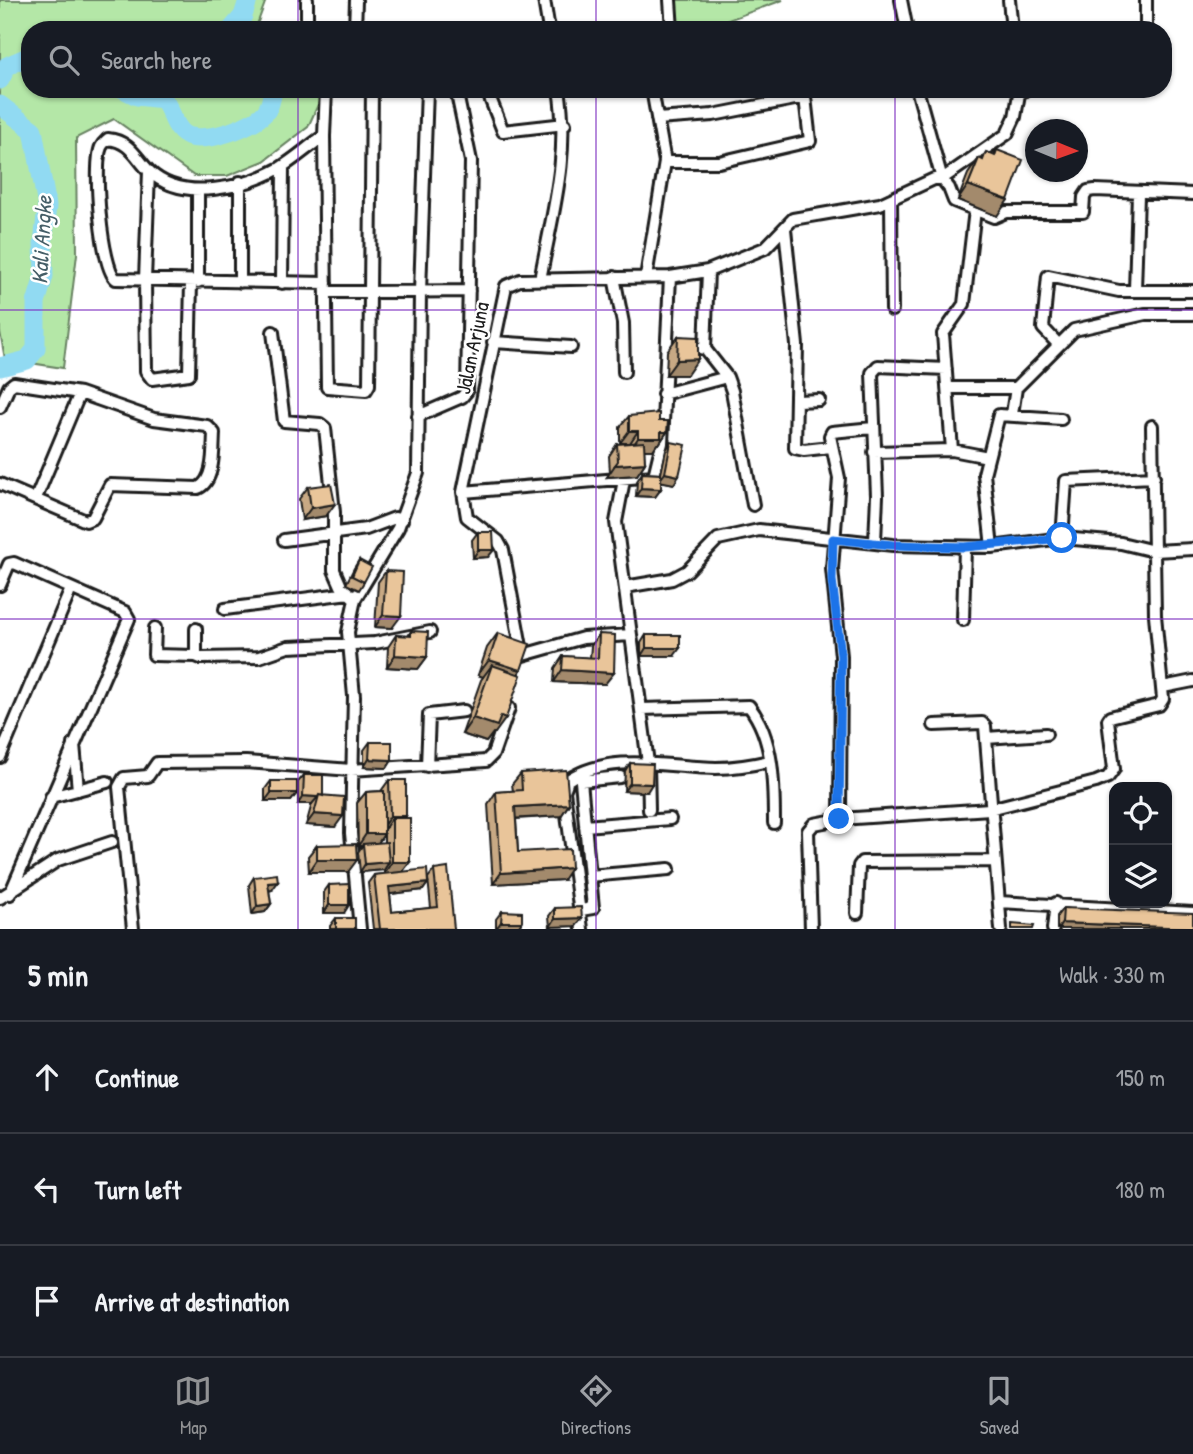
<!DOCTYPE html>
<meta charset="utf-8">
<style>
body{margin:0;font-family:"Patrick Hand",sans-serif;background:#242831;color:#f1f3f6}
.controls{position:absolute;right:21px;bottom:21px;display:grid;overflow:hidden;border-radius:14px;box-shadow:0 2px 5px #0004}
.controls button{width:63px;height:63px;display:grid;place-items:center;padding:0;border:0;border-bottom:2px solid #363941;background:#171b24;color:#f1f3f6;font:35px sans-serif}
.compass{position:absolute;left:1025px;top:119px;width:63px;height:63px;border-radius:50%;background:#171b24;box-shadow:0 2px 5px #0004;rotate:91deg}
.stop{position:absolute;width:21px;height:21px;margin:-16px;border:5px solid #1a73e8;border-radius:50%;background:#fff}
.stop.end{background:#1a73e8;border-color:#fff;box-shadow:0 2px 7px #0008}
.list{margin:0;padding:0;list-style:none}
h2{display:flex;justify-content:space-between;align-items:center;height:91px;margin:0;padding:0 28px;font-size:30px}
h2 small{font-size:23px;font-weight:400;color:#9ea1a6}
.list li{display:grid;grid-template-columns:46px 1fr auto;gap:21px;align-items:center;box-sizing:border-box;height:112px;padding:0 28px;border-top:2px solid #363941}
.list b{display:block;font-size:26px;white-space:nowrap}
.list em{font-size:23px;font-style:normal;color:#9ea1a6}
.icon{flex:none;width:38px;height:38px;fill:none;stroke:currentColor;stroke-width:2;stroke-linecap:round;stroke-linejoin:round}
.map{position:relative;flex:none;width:1193px;height:929px;overflow:hidden}
.search{position:absolute;background:#171b24;box-shadow:0 2px 5px #0004;left:21px;right:21px;top:21px;height:77px;display:flex;align-items:center;gap:18px;box-sizing:border-box;padding:0 24px;border-radius:28px;color:#9ea1a6;font-size:26px}
.sheet{height:427px;background:#171b24}
nav{display:flex;justify-content:space-around;align-items:center;box-sizing:border-box;height:98px;border-top:2px solid #363941;background:#171b24;font-size:19px;color:#9ea1a6}
nav a{display:grid;justify-items:center;gap:4px}
nav .on{color:#919294}
.map>svg:first-child{display:block}
</style>
<div class="map">
<svg width="1193" height="929" viewBox="0 0 1193 929">
<rect width="100%" height="100%" fill="#fff"/>
<filter id="ink" filterUnits="userSpaceOnUse"><feTurbulence type="fractalNoise" baseFrequency=".0143" numOctaves="2"/><feDisplacementMap in="SourceGraphic" scale="14" xChannelSelector="R" yChannelSelector="G"/><feConvolveMatrix kernelMatrix="1 2 1 2 8 2 1 2 1" color-interpolation-filters="sRGB"/></filter>
<g filter="url(#ink)">
<path fill="#b4e7a7" stroke="#688262" stroke-width="2" d="M0,0H266L255,30H30V89H325L308,127L264,161L227,176H194L114,119L76,138L77,254L63,368L5,359L0,332Z
M665,0H783L701,30H665Z"/>
<g fill="none" stroke-linecap="round" stroke-linejoin="round">
<path stroke="#91daf2" stroke-width="19" d="M231,30L243,16L248,0
M0,80L7,66L30,56
M123,89L137,96L163,99C172,109 173,128 186,135C203,145 257,126 267,110C271,104 272,96 273,89
M0,105L33,130L47,206L43,244L44,276L36,303V349L27,360L0,367"/>
<defs>
<path id="minor" d="M307,0V30
M544,0L549,30
M670,0L672,30
M901,0L907,30
M1009,0L1012,30
M1146,0V30
M355,30L356,0
M372,89L370,292L469,291
M491,89L488,93L503,131L565,124
M917,89L942,179L949,188L954,201L994,217L1006,212H1083L1084,197L1088,191L1095,190L1193,194
M657,119L713,115L805,97L810,141L719,162H665
M324,136C309,146 295,159 280,168C244,188 182,203 149,171C136,158 130,141 108,139C105,142 103,143 101,147C93,164 101,268 116,279L326,283
M149,171L145,280L146,371L152,379L189,374L191,282
M240,182V282
M891,200L892,310
M785,229L797,345L795,448L804,450L831,447
M614,277L623,323L624,372
M646,277L665,162L652,89
M540,280C552,214 570,156 559,89
M198,282V191
M282,283L283,166
M1135,290L1138,194
M326,292H370L369,385L366,390L327,387L324,136L326,89
M273,332L284,421L320,424L325,428L334,512V570L341,586L355,599
M493,342L571,347
M1058,344L1043,328L1048,276L1119,291H1193
M700,348L705,349L708,271
M705,349L727,377L732,391L753,505
M948,388H1016
M663,394L727,377
M798,401L819,400
M0,407L9,387L14,383L80,393
M1012,414L1016,388L1074,330L1145,314H1193
M418,416L462,397L467,391L471,161L456,89
M952,450L943,334L964,304L975,210
M874,452L952,450L988,457
M624,480L616,522L648,763L649,810
M0,484L86,521L93,518L110,485L198,488C215,481 213,449 214,433L207,426L154,419L80,393L36,498
M463,492L654,476L662,443L670,277
M1062,538L1066,481L1154,477
M284,540L366,529L395,518L402,520
M875,541L877,496L872,373L878,366L946,369
M992,547L984,474L999,415L1061,419
M0,585L9,564L14,563L125,612L129,619L10,894
M625,587L672,579L687,571L718,539L759,530L893,545L992,547L1062,538L1121,543L1154,551L1193,549
M225,609L349,593
M963,620L965,547
M155,628L154,655L196,656
M196,629V656L201,658L259,657L288,647L375,643L430,632
M522,652L503,550L498,541L467,517L463,492L506,286L520,280L670,277L708,271L765,248L793,219L880,204L934,179H942L1007,134L1015,117L1019,94L1026,89
M523,655L583,638L631,635
M1163,687L1193,681
M641,709L749,706C774,738 774,785 774,823
M934,725L982,723L985,726L1001,929
M986,738L1046,734
M74,744L78,790
M0,757L71,589
M427,766L429,715L464,711
M51,797L107,782
M840,819L990,809L1096,782L1108,777L1114,769L1108,720L1110,717L1159,705L1163,699L1155,615L1152,426
M585,826L670,819
M589,876L669,869
M0,898L58,860L112,842
M999,902L1193,913
M581,910L593,908L581,781L620,777
M857,913L859,866L862,862L995,861
M133,929L119,787L124,778L148,776L157,763L246,762L351,770L486,761L493,754L509,708
M360,929L351,833L354,696L348,632L355,599L398,528L418,473L420,292L427,89
M582,929L564,791L568,780C610,752 669,767 716,768C734,768 752,765 769,761
M811,929L808,831L814,824L840,819L841,656L832,569L839,478L830,436L832,432L873,428
M1053,929L1056,903"/>
</defs>
<use href="#minor" stroke="#1c1c1c" stroke-width="16"/>
<use href="#minor" stroke="#fff" stroke-width="10"/>
</g>
<path fill="#c8a984" stroke="#1c1c1c" stroke-width="2" fill-rule="evenodd" d="M997,150V216L958,200L968,174L979,158L981,160L986,152L993,155Z
M678,336L687,375H666L667,351Z
M629,416L659,421L667,432L659,444H657L653,450H644L645,463L637,475L607,477L610,473L609,456L617,444L630,443H620V427Z
M671,442L674,484L661,481V489L655,497L636,496L637,481L642,473L661,474L666,450Z
M308,487L326,516L302,520L299,499Z
M478,532L488,557L473,558L472,540Z
M359,560L364,582L359,590L346,584L354,568Z
M386,571L392,628L375,627L378,582Z
M411,631L427,657L418,669L387,667L388,647L396,635L408,636Z
M498,633L519,674L495,733H493L486,742L462,734L481,680L483,677L478,675L487,648Z
M599,634L605,684L554,682L555,668L563,656L590,658L591,646Z
M646,635L674,656H641V643Z
M370,742L392,760L387,768L364,767V750Z
M630,763L647,792L624,791L625,771Z
M521,773L569,804L561,816L516,819L518,852L563,880L493,884L488,804L496,792L513,791L512,784Z
M304,775L323,796L335,827L306,825L311,807L312,804H298V782Z
M389,780L406,816L405,818L403,872L428,883L423,890L390,894L392,912L431,908L428,878L434,870L454,929H373L368,883L374,875L384,874V870L360,872L358,852L362,846H358L357,803L366,792L381,791ZM384,828H385L384,829V843H378L384,834Z
M271,781L297,793L291,801H265V789Z
M317,845L348,872H309L308,856Z
M254,877L272,890L269,891L271,904L265,912L252,914L249,885Z
M329,885L344,913H324V892Z
M555,908L582,918L576,926L550,927L549,916Z
M1063,908L1193,929H1057V916Z
M502,911L522,922L517,929H496V919Z
M336,918L355,929H330V926Z"/>
<path fill="#a38a6c" stroke="#1c1c1c" stroke-width="2" d="M968,185L1008,200L997,216L958,200Z
M698,359L687,375H666L677,360Z
M629,431H638L630,443H620Z
M661,432H667L659,444H657L653,450H630L638,438Z
M645,463L637,475L607,477L615,465Z
M665,473L679,476L674,484L659,481Z
M641,488L661,489L655,497L636,496Z
M335,504L326,516L302,520L311,508Z
M478,550H494L488,557L473,558Z
M383,615L401,616L392,628L375,627Z
M646,648H680L674,656H641Z
M395,655L427,657L418,669L387,667Z
M489,660L521,670L510,686L492,665L483,677L478,675Z
M562,670L614,673L605,684L554,682Z
M501,716L506,718L495,733H493L486,742L462,734L473,718Z
M369,759L392,760L387,768L364,767Z
M630,783L652,784L647,792L624,791Z
M271,793H297L291,801H265Z
M303,796L318,797L312,804H298Z
M569,804L561,816L507,819L515,807Z
M314,814L343,816L335,827L306,825Z
M390,816H406L398,828L392,818L385,828H382Z
M366,834H384L376,846L363,844L362,846H358Z
M317,860H357L348,872H309Z
M389,862L384,870L360,872L365,864Z
M392,862H410L401,874H384Z
M571,868L563,880L493,884L501,873Z
M278,882L272,890L263,891L268,883Z
M428,883L423,890L383,895L389,887Z
M271,904L265,912L252,914L257,906Z
M329,905H349L344,913H324Z
M582,918L576,926L550,927L555,919Z
M501,922H522L517,929H496Z
M1062,923L1193,928V929H1058Z"/>
<path fill="#e9c59a" stroke="#1c1c1c" stroke-width="2" d="M997,150L1023,160L1008,200L968,185L979,158L983,160L986,152L995,156Z
M678,336L698,337V359L677,360Z
M659,413V421H668L667,432H661V438H638V431H629V416Z
M644,442L645,463L615,465L618,461L617,444Z
M671,442L686,445L679,476L665,473Z
M642,473L661,474V489L641,488Z
M331,484L335,504L311,508L308,487Z
M478,532H493L494,550H478Z
M359,560L372,567L364,582L352,576Z
M386,571L403,572L401,616L383,615Z
M411,631L428,632L427,657L395,655L396,635L411,636Z
M498,633L530,644L521,670L489,660Z
M599,634L615,635L614,673L562,670L563,656L598,658Z
M646,635H680V648H646Z
M492,665L521,675L506,718L501,716L497,726L473,718Z
M370,742H392V760L369,759Z
M630,763L653,764L652,784L630,783Z
M566,770L569,804L515,807L518,852L570,849L571,868L501,873L496,792L522,790L521,773Z
M304,775H323V796L319,795L318,797L303,796Z
M389,780H406V816H390Z
M271,781H297V793H271Z
M384,791V834H366V792Z
M319,795L344,797L343,816L314,814Z
M392,818H410V862H392Z
M387,842L389,862L365,864L363,844Z
M356,844L357,860H317V845Z
M448,868L454,929H380L374,875L427,869L428,883L389,887L392,912L438,907L434,870Z
M277,874L278,882L268,883L271,904L257,906L254,877Z
M349,884V905H329V885Z
M581,907L582,918L555,919V908Z
M1063,908L1193,913V928L1062,923Z
M502,911L522,912V922H501Z
M336,918H355V929H336Z
M1012,924L1034,926L1033,929H1012Z"/>
</g>
<g fill="none" stroke-linecap="round" stroke-linejoin="round" filter="url(#ink)">
<path stroke="#1a73e8" stroke-width="9" d="M839,819L841,656L832,580L833,539L893,545L965,547L1062,538"/>
</g>
<path fill="none" stroke="#7b2cbf" stroke-width="2" stroke-opacity="0.55" d="M298,0V30M596,0V30M895,0V30M298,89V929M596,89V929M895,89V929M0,310H1193M0,619H1193"/>
<g text-anchor="middle" dominant-baseline="central" stroke-width="5" stroke-linejoin="round" paint-order="stroke">
<g font-size="21" fill="#1c1c1c" stroke="#fff">
<text transform="translate(472 348) rotate(-78)">Jalan Arjuna</text>
</g>
<g font-size="23" font-style="italic" fill="#455e67" stroke="#fff">
<text transform="translate(41 240) rotate(-87)">Kali Angke</text>
</g>
</g>
</svg>
<div class="controls">
<button><svg class="icon" aria-label="locate" viewBox="0 0 24 24"><circle cx="12" cy="12" r="6"/><path d="M12 2v4M12 18v4M2 12h4M18 12h4"/></svg></button>
<button><svg class="icon" aria-label="layers" viewBox="0 0 24 24"><path d="M12 4l9 5-9 5-9-5zM3 14l9 5 9-5"/></svg></button>
</div>
<svg class="compass" viewBox="-18 -18 36 36"><path d="M0-13l5 13h-10z" fill="#e53935"/><path d="M0 13l5-13h-10z" fill="#9ea1a6"/></svg>
<div class="stop" style="left:1062px;top:538px"></div>
<div class="stop end" style="left:839px;top:819px"></div>
<div class="search"><svg class="icon" aria-label="search" viewBox="0 0 24 24"><circle cx="10" cy="10" r="6"/><path d="M15 15l6 6"/></svg>Search here</div>
</div>
<section class="sheet">
<h2>5 min<small>Walk · 330 m</small></h2>
<ul class="list">
<li><svg class="icon" aria-label="ahead" viewBox="0 0 24 24"><path d="M12 20V5M6 11l6-6 6 6"/></svg><div><b>Continue</b></div><em>150 m</em></li>
<li><svg class="icon" aria-label="left" viewBox="0 0 24 24"><path d="M17 20v-9H6M10 6l-5 5 5 5"/></svg><div><b>Turn left</b></div><em>180 m</em></li>
<li><svg class="icon" aria-label="arrive" viewBox="0 0 24 24"><path d="M6 21V4h12l-3 4 3 4H6"/></svg><div><b>Arrive at destination</b></div></li>
</ul>
</section>
<nav>
<a class="on"><svg class="icon" aria-label="map" viewBox="0 0 24 24"><path d="M3 6l6-2 6 2 6-2v14l-6 2-6-2-6 2zM9 4v14M15 6v14"/></svg>Map</a>
<a><svg class="icon" aria-label="directions" viewBox="0 0 24 24"><path d="M12 3l9 9-9 9-9-9zM9 14v-3h6M13 9l2 2-2 2"/></svg>Directions</a>
<a><svg class="icon" aria-label="saved" viewBox="0 0 24 24"><path d="M7 4h10v16l-5-4-5 4z"/></svg>Saved</a>
</nav>
